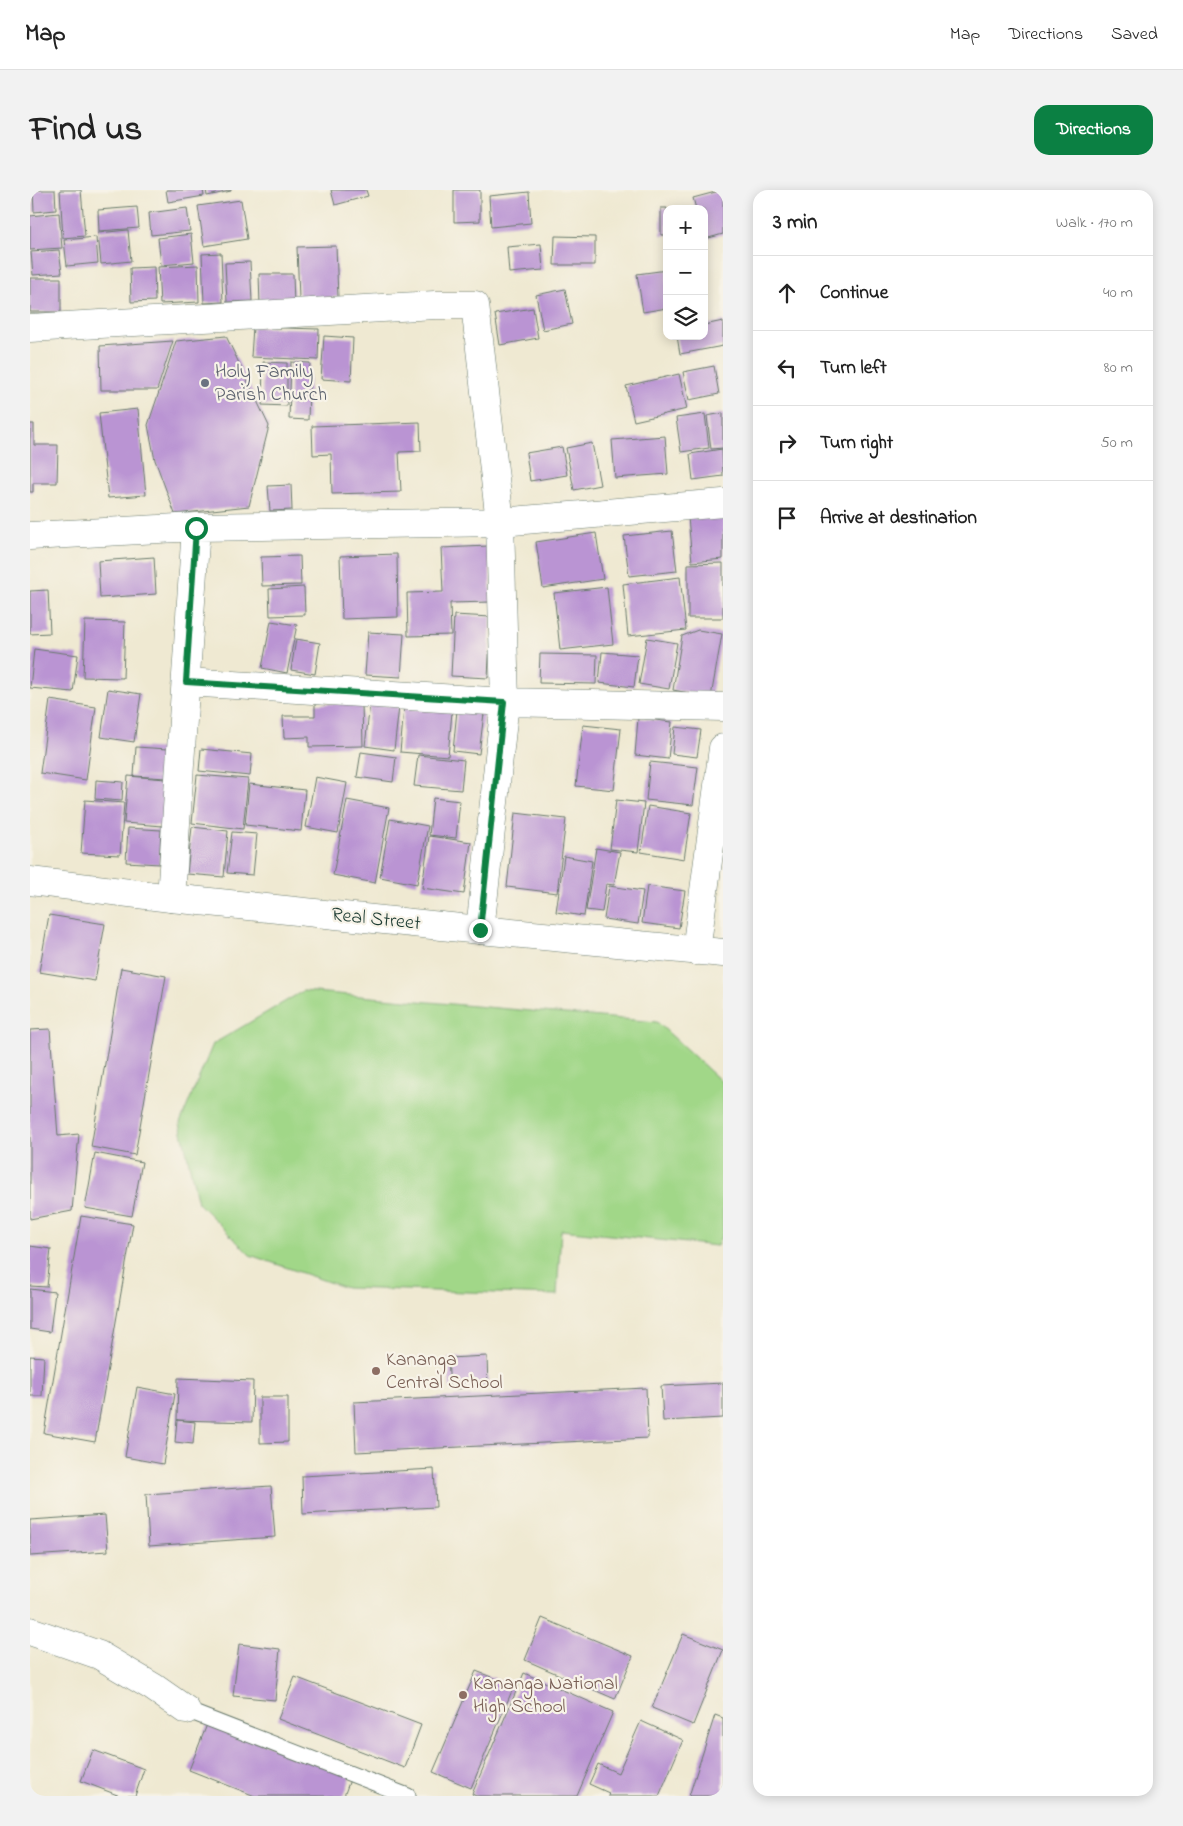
<!DOCTYPE html>
<meta charset="utf-8">
<style>
body{margin:0;font-family:"Indie Flower",sans-serif;background:#f2f2f2;color:#222}
.controls{position:absolute;right:15px;top:15px;display:grid;overflow:hidden;border-radius:10px;box-shadow:0 2px 12px #0003}
.controls button{width:45px;height:45px;display:grid;place-items:center;padding:0;border:0;border-bottom:1px solid #e0e0e0;background:#fff;color:#222;font:25px sans-serif}
.stop{position:absolute;width:15px;height:15px;margin:-11px;border:4px solid #0b8043;border-radius:50%;background:#fff}
.stop.end{background:#0b8043;border-color:#fff;box-shadow:0 1px 5px #0008}
.list{margin:0;padding:0;list-style:none}
h2{display:flex;justify-content:space-between;align-items:center;height:65px;margin:0;padding:0 20px;font-size:21px}
h2 small{font-size:16px;font-weight:400;color:#767676}
.list li{display:grid;grid-template-columns:32px 1fr auto;gap:15px;align-items:center;box-sizing:border-box;height:75px;padding:0 20px;border-top:1px solid #e0e0e0}
.list b{display:block;font-size:19px;white-space:nowrap}
.list em{font-size:16px;font-style:normal;color:#767676}
.icon{flex:none;width:28px;height:28px;fill:none;stroke:currentColor;stroke-width:2;stroke-linecap:round;stroke-linejoin:round}
.map{position:relative;flex:none;width:693px;height:1606px;overflow:hidden;border-radius:15px}
header{display:flex;align-items:center;gap:30px;box-sizing:border-box;height:70px;padding:0 25px;background:#fff;border-bottom:1px solid #e0e0e0}
header strong{font-size:24px}
nav{display:flex;gap:28px;margin-inline-start:auto;font-size:18px}
.intro{display:flex;align-items:center;justify-content:space-between;box-sizing:border-box;height:120px;padding:0 30px}
h1{margin:0;font-size:35px}
.button{padding:12px 22px;border-radius:15px;background:#0b8043;color:#fff;font-size:18px;font-weight:700}
main{display:flex;gap:30px;padding:0 30px}
aside{flex:1;background:#fff;border-radius:15px;box-shadow:0 2px 12px #0003}
.map>svg:first-child{display:block}
</style>
<header>
<strong>Map</strong>
<nav><a>Map</a><a>Directions</a><a>Saved</a></nav>
</header>
<div class="intro"><h1>Find us</h1><a class="button">Directions</a></div>
<main>
<div class="map">
<svg width="693" height="1606" viewBox="0 0 693 1606">
<rect width="100%" height="100%" fill="#f7f3e8"/>
<filter id="ink" filterUnits="userSpaceOnUse"><feTurbulence type="fractalNoise" baseFrequency=".02" numOctaves="2"/><feDisplacementMap in="SourceGraphic" scale="10" xChannelSelector="R" yChannelSelector="G"/><feConvolveMatrix kernelMatrix="1 2 1 2 8 2 1 2 1" color-interpolation-filters="sRGB"/></filter>
<filter id="wash" filterUnits="userSpaceOnUse"><feTurbulence type="fractalNoise" baseFrequency=".0096" numOctaves="4" result="noise"/><feDisplacementMap in="SourceGraphic" scale="20" xChannelSelector="R" yChannelSelector="G"/><feGaussianBlur stdDeviation="1.12" result="paint"/><feColorMatrix in="noise" values="0 0 0 0 0 0 0 0 0 0 0 0 0 0 0 0 0 1.4 0 .05"/><feComposite in="paint" operator="in"/></filter>
<g filter="url(#wash)">
<rect width="100%" height="100%" fill="#efe9d2"/>
<path fill="#a1d788" stroke="#608a5e" d="M273,801L627,832L693,893V1042L687,1056L531,1040L527,1105L316,1098L220,1065L168,1013L150,933L183,854Z"/>
<g id="blocks">
<path fill="#ba94d3" d="M3,0H25L26,20L4,22Z
M30,0H51L55,46L33,48Z
M136,0H173L174,6L138,12Z
M176,0H201V1L177,6Z
M301,0H336L338,6L305,15Z
M424,0H450V31L424,32Z
M693,0V44L675,49L674,19H666L663,8Z
M499,2L501,33L461,37L459,6Z
M211,10L217,49L174,56L168,16Z
M107,17L109,38L69,41L68,20Z
M157,18L160,41L121,45L119,23Z
M631,18H637V45H631Z
M29,23L32,58L0,60V26Z
M98,40L101,71L71,74L68,43Z
M161,44L164,72L131,75L128,48Z
M525,46L565,47V75H524Z
M66,47L68,73L37,76L34,50Z
M511,54L513,80L479,83L477,57Z
M306,56L308,107L269,109L267,57Z
M29,60L32,83L3,85L1,62Z
M191,63L193,112L174,113L172,64Z
M220,72L222,111L197,112L195,73Z
M168,75L169,112L130,114L128,77Z
M124,77L125,111L101,112L100,78Z
M637,80V118L613,122L607,84Z
M229,84H263L264,116H230Z
M0,88H31V122H0Z
M535,99L542,134L513,140L506,105Z
M503,118L508,148L470,155L465,124Z
M693,131V156L650,164L647,146H674V135Z
M223,137L289,139L288,170L221,167Z
M196,146L239,236L219,316L145,324L125,270L118,235L146,151Z
M294,146L323,148L321,191L291,189Z
M143,151L127,200H71L70,156Z
M233,172L257,173V216L232,215Z
M261,172L280,173L278,230L259,229Z
M684,176L689,204L659,210L653,182Z
M649,184L657,219L604,231L596,196Z
M108,219L116,305L78,308L69,223Z
M693,223V258L681,259L677,226Z
M675,224L679,258L651,262L646,228Z
M390,232L391,261L369,262L371,302L302,304L301,264L283,265L282,236Z
M0,234H4V255H28L27,293H3V302H0Z
M635,246L638,284L585,288L582,250Z
M562,253L570,295L544,300L536,258Z
M532,257L537,285L500,291L496,263Z
M692,259L693,286L663,290L660,264Z
M261,295L262,320L240,321L238,296Z
M693,324V369L662,372L658,327Z
M642,341L647,381L599,386L594,346Z
M566,343L573,389L513,398L506,352Z
M459,356L461,412L420,413L421,445L378,446L377,403L413,402L411,358Z
M367,364L368,427L312,429L310,366Z
M270,366L271,395L232,396L231,367Z
M124,367L126,404L70,408L68,371Z
M693,373V428H658V374Z
M650,387L656,440L598,446L593,394Z
M274,397L275,425L240,426L239,399Z
M577,397L583,454L530,460L524,403Z
M18,400L20,443L0,444V401Z
M424,425L461,427L458,488L421,486Z
M55,431L95,432L93,488L53,487Z
M241,431L267,435L257,483L232,478Z
M668,440L692,444L681,507L643,500L652,446Z
M338,442L374,444L371,487L335,485Z
M617,448L647,453L639,499L609,494Z
M266,449L290,453L285,484L261,480Z
M4,459L48,465L43,502L0,498Z
M572,462L608,465L604,497L569,493Z
M510,464L567,465L566,494L509,493Z
M78,499L111,504L104,552L71,547Z
M20,510L66,517L56,590L10,583Z
M332,513L333,556L279,557V547L254,548L253,526H285V514Z
M340,513L369,517L364,560L335,556Z
M374,518L422,522L418,566L370,562Z
M427,520L454,523L449,564L423,561Z
M608,528L642,532L638,569L605,565Z
M553,535L591,539L584,600L546,596Z
M645,537L671,540L667,567L642,564Z
M106,557L138,559L136,588L104,586Z
M171,559L222,564L220,586L169,581Z
M331,562L366,567L363,592L327,587Z
M388,565L434,570L431,600L384,596Z
M620,572L668,577L663,615L616,610Z
M167,585L218,589L213,639L162,633Z
M98,586L136,589L133,636L94,633Z
M285,587L317,593L308,643L276,637Z
M66,590L93,592L92,611L65,609Z
M219,594L275,600L271,641L215,635Z
M403,608L430,611L426,648L399,645Z
M55,610L94,613L90,665L51,663Z
M317,610L359,618L345,693L303,685Z
M586,610L614,613L608,662L580,659Z
M618,616L661,623L654,669L611,662Z
M485,623L536,629L527,703L477,697Z
M360,629L398,636L387,694L350,687Z
M162,637L198,641L194,687L157,684Z
M98,638L131,640L129,674L96,672Z
M202,642L227,644L223,685L197,683Z
M399,646L441,652L434,704L392,698Z
M566,658L590,662L584,695L576,694L572,722L556,720Z
M534,666L562,671L554,726L526,722Z
M579,696L613,701L608,734L574,729Z
M617,696L655,701L649,738L612,733Z
M19,725L75,734L65,791L9,782Z
M91,778L136,786L105,965L61,957Z
M20,839L28,946L49,944L42,1021L0,1029V840Z
M65,963L112,972L102,1026L55,1018Z
M51,1026L103,1034L65,1252L14,1243Z
M0,1056L21,1059L17,1097L0,1096Z
M0,1099L25,1102L20,1142L0,1139Z
M0,1166L14,1167L12,1206H0Z
M457,1166L458,1197L420,1199L418,1168Z
M148,1188L223,1191L222,1232L147,1230Z
M693,1193V1228L633,1231L631,1196Z
M107,1197L145,1204L133,1274L95,1267Z
M616,1198L618,1248L326,1262L324,1212Z
M230,1207H258V1252L230,1253Z
M147,1230L165,1232L163,1254L145,1252Z
M404,1279L406,1317L273,1324L272,1286Z
M241,1296L245,1347L119,1356L116,1304Z
M75,1325L78,1361L0,1366V1330Z
M512,1428L603,1466L585,1509L495,1470Z
M653,1444L693,1460L663,1535L622,1518Z
M209,1454L250,1459L245,1510L203,1506Z
M446,1481L484,1496L441,1598L403,1582Z
M494,1483L583,1522L547,1606H446L442,1604Z
M265,1487L391,1535L375,1578L248,1529Z
M685,1525L693,1528V1606H659Z
M611,1531L653,1550L629,1606H578L579,1603L559,1594L568,1574L588,1583Z
M178,1532L321,1587L314,1606H225L159,1580Z
M63,1560L114,1579L105,1606H90L51,1591Z"/>
</g>
</g>
<g filter="url(#ink)">
<use href="#blocks" fill-opacity="0" stroke="#68796b" stroke-width="1"/>
<g fill="none" stroke-linecap="round" stroke-linejoin="round">
<defs>
<path id="lane" d="M156,1520L378,1606"/>
<path id="street" d="M0,138L405,115H445L470,332L475,512L450,740
M0,346L166,337L470,332L693,313
M156,492L475,512L693,517
M141,708L166,337
M666,761L693,558
M0,1441L69,1465L123,1497L156,1520"/>
<path id="highway" d="M0,691L141,708L450,740L693,763"/>
</defs>
<use href="#lane" stroke="#68796b" stroke-width="17"/>
<use href="#street" stroke="#68796b" stroke-width="29"/>
<use href="#highway" stroke="#68796b" stroke-width="29"/>
<use href="#lane" stroke="#fff" stroke-width="15"/>
<use href="#street" stroke="#fff" stroke-width="28"/>
<use href="#highway" stroke="#fff" stroke-width="28"/>
</g>
</g>
<g fill="none" stroke-linecap="round" stroke-linejoin="round" filter="url(#ink)">
<path stroke="#0b8043" stroke-width="6" d="M166,338L156,492L474,512L450,740"/>
</g>
<circle fill="#6b7280" stroke="#f7f3e8" stroke-width="2" cx="175" cy="193" r="5"/>
<g fill="#8d6e63" stroke="#f7f3e8" stroke-width="2">
<circle cx="346" cy="1181" r="5"/>
<circle cx="433" cy="1505" r="5"/>
</g>
<g text-anchor="middle" dominant-baseline="central" stroke-width="4.5" stroke-linejoin="round" paint-order="stroke">
<g font-size="20" fill="#5b616d" stroke="#f7f3e8" text-anchor="start">
<text x="185" y="182">Holy Family<tspan x="185" dy="23">Parish Church</tspan></text>
</g>
<g font-size="20" fill="#1f3d34" stroke="#f7f3e8">
<text transform="translate(346 730) rotate(6)">Real Street</text>
</g>
<g font-size="20" fill="#785e54" stroke="#f7f3e8" text-anchor="start">
<text x="356" y="1170">Kananga<tspan x="356" dy="23">Central School</tspan></text>
<text x="443" y="1494">Kananga National<tspan x="443" dy="23">High School</tspan></text>
</g>
</g>
</svg>
<div class="controls">
<button>+</button>
<button>−</button>
<button><svg class="icon" aria-label="layers" viewBox="0 0 24 24"><path d="M12 4l9 5-9 5-9-5zM3 14l9 5 9-5"/></svg></button>
</div>
<div class="stop" style="left:166px;top:338px"></div>
<div class="stop end" style="left:450px;top:740px"></div>
</div>
<aside>
<h2>3 min<small>Walk · 170 m</small></h2>
<ul class="list">
<li><svg class="icon" aria-label="ahead" viewBox="0 0 24 24"><path d="M12 20V5M6 11l6-6 6 6"/></svg><div><b>Continue</b></div><em>40 m</em></li>
<li><svg class="icon" aria-label="left" viewBox="0 0 24 24"><path d="M17 20v-9H6M10 6l-5 5 5 5"/></svg><div><b>Turn left</b></div><em>80 m</em></li>
<li><svg class="icon" aria-label="right" viewBox="0 0 24 24"><path d="M7 20v-9h11M14 6l5 5-5 5"/></svg><div><b>Turn right</b></div><em>50 m</em></li>
<li><svg class="icon" aria-label="arrive" viewBox="0 0 24 24"><path d="M6 21V4h12l-3 4 3 4H6"/></svg><div><b>Arrive at destination</b></div></li>
</ul>
</aside>
</main>
